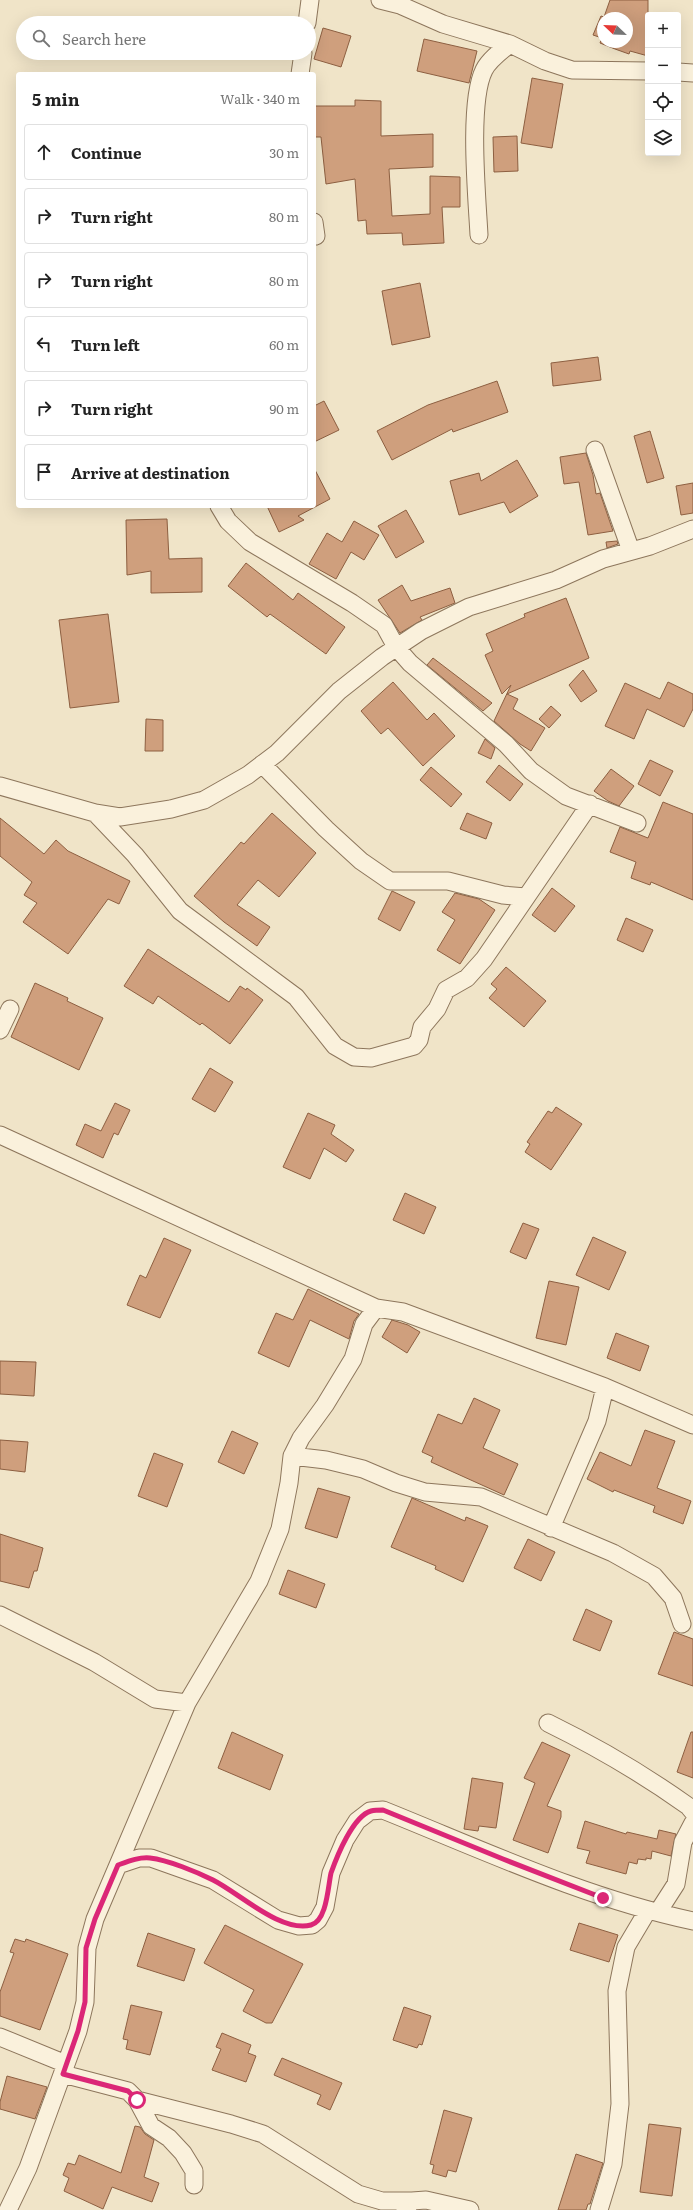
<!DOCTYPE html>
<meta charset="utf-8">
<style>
body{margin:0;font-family:Literata,serif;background:#f2f2f2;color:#222}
.controls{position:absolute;right:12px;top:12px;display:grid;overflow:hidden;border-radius:4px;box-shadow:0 4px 16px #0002}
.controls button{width:36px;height:36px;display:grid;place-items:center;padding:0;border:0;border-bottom:1px solid #e0e0e0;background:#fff;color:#222;font:20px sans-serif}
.compass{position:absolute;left:597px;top:12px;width:36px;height:36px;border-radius:50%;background:#fff;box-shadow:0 4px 16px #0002;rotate:293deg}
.stop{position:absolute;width:12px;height:12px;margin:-9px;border:3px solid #db2777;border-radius:50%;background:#fff}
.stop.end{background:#db2777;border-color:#fff;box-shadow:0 1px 4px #0008}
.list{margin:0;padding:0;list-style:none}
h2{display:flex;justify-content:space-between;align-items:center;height:52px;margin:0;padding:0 16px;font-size:17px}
h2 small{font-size:13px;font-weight:400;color:#767676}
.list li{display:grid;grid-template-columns:26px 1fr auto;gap:12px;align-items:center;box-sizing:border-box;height:56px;margin:0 8px 8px;padding:0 8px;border:1px solid #e0e0e0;border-radius:4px}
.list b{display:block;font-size:15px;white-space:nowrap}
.list em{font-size:13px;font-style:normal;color:#767676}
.icon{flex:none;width:22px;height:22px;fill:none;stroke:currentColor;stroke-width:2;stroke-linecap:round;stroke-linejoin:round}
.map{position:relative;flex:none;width:693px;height:2210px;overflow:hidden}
.search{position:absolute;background:#fff;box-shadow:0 4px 16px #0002;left:16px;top:16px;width:300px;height:44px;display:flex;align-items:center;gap:10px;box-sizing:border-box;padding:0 14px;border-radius:22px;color:#767676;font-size:15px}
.panel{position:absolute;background:#fff;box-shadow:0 4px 16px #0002;left:16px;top:72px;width:300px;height:436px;border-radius:4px}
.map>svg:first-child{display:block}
</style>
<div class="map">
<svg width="693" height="2210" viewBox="0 0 693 2210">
<rect width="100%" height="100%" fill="#f0e4c8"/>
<path fill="#cf9f7d" stroke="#8d5f41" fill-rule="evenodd" d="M610,0H648V56L630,51L629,54L615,49L600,43L602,38L593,35L601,16L604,17ZM603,18H627V42H603Z
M323,28L351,36L341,67L314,59Z
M424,39L477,51L469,83L417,71Z
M532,78L563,84L552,148L521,143Z
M355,100L381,101V136L433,134V167L389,169L392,216L430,214V176L460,177V207H442L444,243L403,245L402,233L367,234L366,220L358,221L355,179L326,184L321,137H314V106H355Z
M517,136L518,171L494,172L493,137Z
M420,283L430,337L392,345L382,291Z
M598,357L601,380L553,386L551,363Z
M497,381L508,412L453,432L452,429L392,460L377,431L428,405Z
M324,401L339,430L314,442V406Z
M650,431L664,478L647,483L634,436Z
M586,453L593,475L596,494L600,493L613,531L588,535L579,482L564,484L560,457Z
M517,460L538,496L510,513L504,502L459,515L450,481L479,473L481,481Z
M314,468L330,499L298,516L304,520L279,532L267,506H314Z
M693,483V513L681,515L676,486Z
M406,510L424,542L396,558L378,526Z
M167,519L169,559L202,558V592L151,593V571L127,575L126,520Z
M354,521L379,535L364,560L351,552L336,579L309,564L327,533L342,542Z
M617,541L618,544L607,548L606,542Z
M246,563L293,600L298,593L345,627L326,654L270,614L267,617L228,586Z
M402,585L411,601L450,588L455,603L420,617L422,620L400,633L378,600Z
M566,598L589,658L507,694L518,699L513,709L545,728L531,751L520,744L494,721L511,685L502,694L485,655L493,651L486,634L525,617L524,614Z
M108,614L119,702L70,708L59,620Z
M433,658L492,703L483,711L427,665Z
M583,670L597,691L581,702L569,685Z
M393,682L427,720L434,713L455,736L423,766L388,728L381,734L361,711Z
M668,682L693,694V709L684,727L647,709L634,739L605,726L625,683L660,699Z
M551,706L561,715L549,728L539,719Z
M146,719L163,720V751H145Z
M485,739L495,748L491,759L478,753Z
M650,760L673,771L660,796L638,784Z
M499,765L523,784L510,801L486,782Z
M431,767L462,794L451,807L420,780Z
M611,769L634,786L619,806L608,801L594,791Z
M663,802L693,814V900L651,882L650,885L631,878L636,862L610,852L620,827L648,838Z
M272,813L316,853L279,897L258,880L237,905L270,927L257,946L224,922L194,896L241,842L244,844Z
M467,813L492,823L486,839L460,829Z
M0,818L44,854L56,840L68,851L130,881L119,904L108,899L68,954L23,922L37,903L24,895L32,882L0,856Z
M552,888L575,906L555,932L532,915Z
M392,891L415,902L400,931L378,919Z
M455,893L479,899L495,910L460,964L437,950L455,920L442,912Z
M626,918L653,930L643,952L617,940Z
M148,949L229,1002L240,986L246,990L247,988L263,1000L230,1044L202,1023L200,1025L158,996L153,1004L124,986Z
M506,967L546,1001L524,1027L489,998L497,989L491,984Z
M35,983L68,998L67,1001L103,1018L79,1070L11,1037Z
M210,1068L233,1082L215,1112L192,1099Z
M115,1103L130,1110L118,1135L114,1133L103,1158L76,1145L85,1124L101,1131Z
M556,1107L582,1124L551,1170L525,1152L530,1144L527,1142L548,1111L552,1113Z
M308,1113L335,1125L331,1134L354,1150L346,1162L324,1148L310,1179L283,1167Z
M405,1193L436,1207L424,1234L393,1220Z
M523,1223L539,1229L526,1259L510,1252Z
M593,1237L626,1252L609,1290L576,1275Z
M164,1238L191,1250L160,1318L127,1305L140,1275L146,1278Z
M549,1281L579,1287L566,1345L536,1338Z
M308,1289L359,1314L354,1321L349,1339L310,1320L289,1367L258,1353L276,1313L293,1320Z
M392,1320L408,1325L420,1332L407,1353L382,1337Z
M616,1333L649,1346L640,1371L607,1358Z
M0,1361L36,1362L34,1396L0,1394Z
M474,1398L500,1410L483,1448L518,1464L504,1495L431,1462L433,1457L422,1452L438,1414L462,1424Z
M645,1430L675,1441L657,1488L691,1501L683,1524L653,1512L655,1506L614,1490L613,1492L587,1479L600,1452L631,1466Z
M232,1431L258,1443L244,1474L218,1462Z
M0,1440L28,1442L25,1472L0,1469Z
M154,1453L183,1464L167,1507L138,1496Z
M318,1488L350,1497L337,1538L305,1528Z
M412,1498L465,1521L466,1517L488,1526L463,1582L435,1569L436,1566L391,1547Z
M0,1534L43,1548L37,1571H34L29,1588L0,1581Z
M528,1539L555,1552L541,1581L514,1568Z
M288,1570L325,1584L316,1608L279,1594Z
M586,1609L612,1621L600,1651L573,1640Z
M674,1632L693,1639V1686L658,1674Z
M232,1732L283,1755L270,1790L218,1768Z
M691,1732H693V1778L677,1772Z
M542,1742L570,1755L547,1806L561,1811V1817L548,1853L513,1840L535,1783L524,1778Z
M472,1778L503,1783L496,1828L479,1826L478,1831L464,1829Z
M585,1821L626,1834L627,1832L657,1839L659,1830L676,1834L671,1856L652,1851L651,1859L646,1858V1860L638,1859L637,1864L629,1862L626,1874L586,1863L590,1851L577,1848Z
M579,1923L618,1935L609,1962L570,1950Z
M225,1925L303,1964L272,2023H266L243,2011L254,1990L204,1963Z
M148,1933L195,1949L184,1981L137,1966Z
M15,1939L25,1942L26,1939L68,1954L40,2030L0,2016V1992L14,1953L10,1952Z
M131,2005L162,2012L150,2055L126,2049L128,2040L123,2039Z
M404,2007L431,2016L422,2045L419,2044L417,2048L393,2040Z
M222,2033L251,2045L248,2053L256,2056L246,2082L212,2070L221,2049L216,2047Z
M282,2058L342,2083L330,2110L317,2104L321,2095L274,2075Z
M7,2076L47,2087L35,2119L0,2109V2102Z
M444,2110L472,2118L456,2172L448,2170L446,2177L432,2173L434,2165L430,2164Z
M649,2124L681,2128L672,2196L640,2192Z
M135,2126L140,2127L145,2134L154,2140L144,2177L159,2183L152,2202L112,2187L103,2209L64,2191L69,2178L63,2175L68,2163L75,2165L79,2155L121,2173Z
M576,2154L603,2163L590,2204H588L586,2210H558Z"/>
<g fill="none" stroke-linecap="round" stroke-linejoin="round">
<defs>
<path id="minor" d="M380,0L400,5L443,24L510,44L545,61L572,70L648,71
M307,23L310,0
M678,72L693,73
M300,74L303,53
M314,222L316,236
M479,235C477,197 468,102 484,70C489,60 501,51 510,44
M595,450L631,551
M219,506L228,521L250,542L352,603L384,625L396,647L410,663L506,744L531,771L566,796L637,823
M262,764L326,829L361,861L390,881H448L503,895L526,897
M0,786L95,813L120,817L171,809L204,800L248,775L277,753L339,691L382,657L421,631L469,607L556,580L603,559L650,546L693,529
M95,813L135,855L180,911L296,997L335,1046L354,1057L371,1058L414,1046L419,1040L422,1027L437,1009L446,990L467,978L484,959L590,804
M0,1030L10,1009
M0,1135L376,1308L403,1312L605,1387L693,1425
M292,1456L326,1460L363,1469L396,1483L425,1492L481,1497L613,1553L654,1576L673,1598L682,1624
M551,1528L597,1421L605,1387
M0,1615L94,1662L155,1699L187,1703
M548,1723C597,1747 643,1774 688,1806L693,1812
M118,1865L139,1858H151L213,1880L278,1920L299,1926L312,1925L318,1920L325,1907L331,1873L345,1840L357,1821L370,1811L383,1810C485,1851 585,1898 693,1921
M658,1912L676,1884L683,1842L693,1823
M0,2037L66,2064
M63,2074L128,2091L137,2100L151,2126L169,2138L183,2153L194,2171V2185
M137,2100L231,2124L263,2134L358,2194L382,2201H412
M8,2210L28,2168L78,2031L85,2002L87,1948L95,1919L187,1703L259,1581L280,1529L289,1483L292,1456L301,1438L325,1405L353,1359L364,1324L376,1308
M405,2210L412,2201L426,2200L470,2210
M599,2210L613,2164L620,2104L617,1991L626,1947L648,1910"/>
</defs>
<use href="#minor" stroke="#8d765c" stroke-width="19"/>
<use href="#minor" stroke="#faf1dc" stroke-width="17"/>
</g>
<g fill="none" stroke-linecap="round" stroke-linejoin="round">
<path stroke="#db2777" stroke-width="5" d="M137,2100L128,2091L63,2074L78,2031L85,2002L86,1948L95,1919L118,1865C129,1861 139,1857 150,1858C168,1860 197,1872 213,1880C239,1893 281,1933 311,1925C327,1921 328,1886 331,1873C337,1856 353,1816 371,1811C375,1810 379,1810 383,1810L503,1859L603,1898"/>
</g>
</svg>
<div class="controls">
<button>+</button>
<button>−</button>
<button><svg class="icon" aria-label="locate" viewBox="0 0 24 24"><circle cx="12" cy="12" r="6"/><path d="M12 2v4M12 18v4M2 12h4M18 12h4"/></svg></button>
<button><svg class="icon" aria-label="layers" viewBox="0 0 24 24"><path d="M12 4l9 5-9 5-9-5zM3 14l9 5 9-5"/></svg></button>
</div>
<svg class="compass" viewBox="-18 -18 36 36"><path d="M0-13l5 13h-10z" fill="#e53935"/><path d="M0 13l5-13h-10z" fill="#767676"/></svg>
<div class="stop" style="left:137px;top:2100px"></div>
<div class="stop end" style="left:603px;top:1898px"></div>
<div class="search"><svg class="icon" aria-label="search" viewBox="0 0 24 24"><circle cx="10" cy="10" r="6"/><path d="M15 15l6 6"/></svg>Search here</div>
<section class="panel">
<h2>5 min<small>Walk · 340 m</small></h2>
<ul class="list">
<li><svg class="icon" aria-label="ahead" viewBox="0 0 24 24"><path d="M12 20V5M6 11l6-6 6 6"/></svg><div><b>Continue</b></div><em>30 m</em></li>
<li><svg class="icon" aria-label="right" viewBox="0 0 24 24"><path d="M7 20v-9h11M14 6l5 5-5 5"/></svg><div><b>Turn right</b></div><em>80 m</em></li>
<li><svg class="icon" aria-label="right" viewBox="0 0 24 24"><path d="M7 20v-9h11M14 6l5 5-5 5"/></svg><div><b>Turn right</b></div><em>80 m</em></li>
<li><svg class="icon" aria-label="left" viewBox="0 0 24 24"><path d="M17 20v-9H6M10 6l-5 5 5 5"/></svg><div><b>Turn left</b></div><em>60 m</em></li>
<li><svg class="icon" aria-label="right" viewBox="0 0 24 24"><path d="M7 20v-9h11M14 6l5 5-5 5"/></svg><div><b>Turn right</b></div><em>90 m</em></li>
<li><svg class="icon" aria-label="arrive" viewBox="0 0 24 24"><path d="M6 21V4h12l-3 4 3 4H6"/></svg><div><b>Arrive at destination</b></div></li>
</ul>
</section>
</div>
